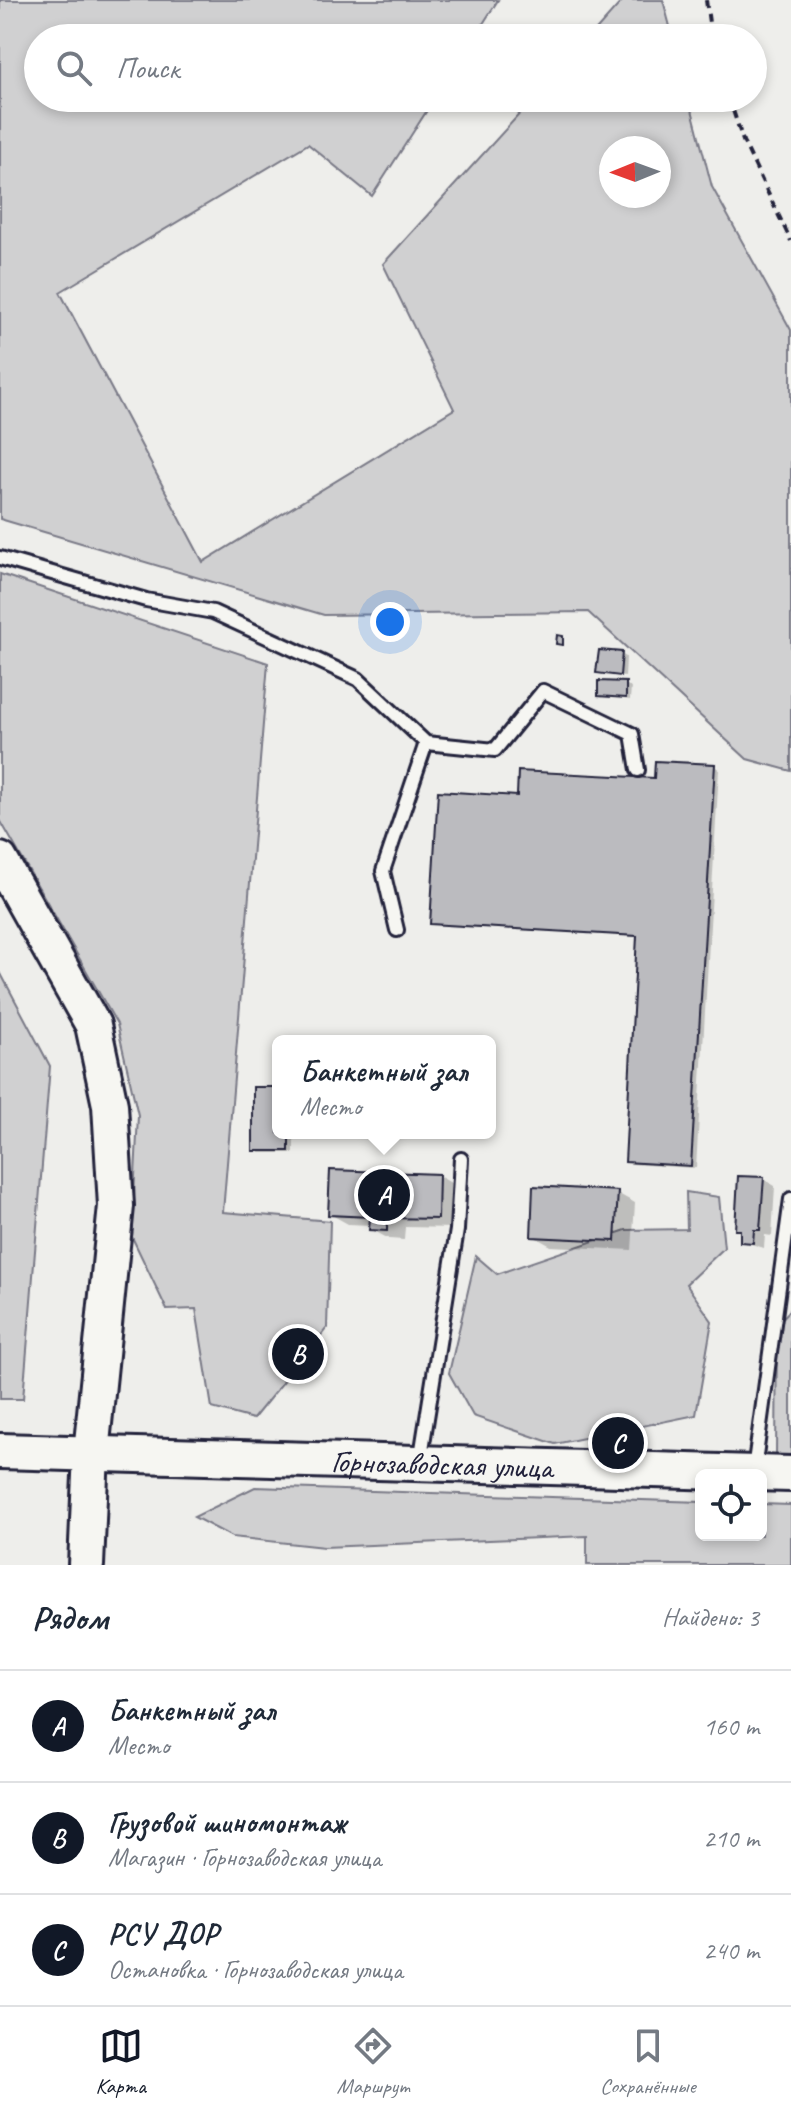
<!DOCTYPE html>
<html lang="ru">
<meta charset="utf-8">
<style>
body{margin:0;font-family:Caveat,sans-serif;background:#f2f2f3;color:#1f2937}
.controls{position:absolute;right:24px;bottom:24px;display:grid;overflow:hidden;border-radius:12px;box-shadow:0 4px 12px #0003}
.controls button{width:72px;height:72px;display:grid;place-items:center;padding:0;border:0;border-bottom:2px solid #e0e1e3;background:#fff;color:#1f2937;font:40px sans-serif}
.compass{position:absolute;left:599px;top:136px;width:72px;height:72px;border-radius:50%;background:#fff;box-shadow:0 4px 12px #0003;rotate:269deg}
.you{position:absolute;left:390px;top:622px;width:28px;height:28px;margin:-20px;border:6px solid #fff;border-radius:50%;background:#1a73e8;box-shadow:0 0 0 12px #1a73e833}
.badge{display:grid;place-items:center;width:52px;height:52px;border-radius:50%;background:#111827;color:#fff;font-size:26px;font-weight:700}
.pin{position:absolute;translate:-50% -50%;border:4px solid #fff;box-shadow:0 2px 8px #0006}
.popup{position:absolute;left:272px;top:1035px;width:224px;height:104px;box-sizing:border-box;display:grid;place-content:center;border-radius:12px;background:#fff;filter:drop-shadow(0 2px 6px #0005);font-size:26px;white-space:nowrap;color:#747a83}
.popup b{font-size:30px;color:#1f2937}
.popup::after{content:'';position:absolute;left:50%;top:100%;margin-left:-16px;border:16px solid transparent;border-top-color:#fff}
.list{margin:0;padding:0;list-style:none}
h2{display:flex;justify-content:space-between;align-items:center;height:104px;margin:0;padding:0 32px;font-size:34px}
h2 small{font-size:26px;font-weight:400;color:#747a83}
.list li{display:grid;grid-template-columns:52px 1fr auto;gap:24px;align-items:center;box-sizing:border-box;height:112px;padding:0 32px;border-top:2px solid #e0e1e3}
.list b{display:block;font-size:30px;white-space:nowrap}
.list p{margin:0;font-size:26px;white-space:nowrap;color:#747a83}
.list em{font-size:26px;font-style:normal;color:#747a83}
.icon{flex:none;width:44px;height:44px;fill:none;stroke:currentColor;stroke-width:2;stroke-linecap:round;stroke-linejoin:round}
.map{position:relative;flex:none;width:791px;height:1565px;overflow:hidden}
.search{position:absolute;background:#fff;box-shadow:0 4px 12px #0003;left:24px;right:24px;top:24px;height:88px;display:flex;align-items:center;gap:20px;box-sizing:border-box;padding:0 28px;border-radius:44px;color:#747a83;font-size:30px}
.sheet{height:440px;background:#fff}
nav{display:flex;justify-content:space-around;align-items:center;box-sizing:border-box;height:112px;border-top:2px solid #e0e1e3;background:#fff;font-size:22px;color:#747a83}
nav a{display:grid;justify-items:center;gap:4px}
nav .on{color:#111827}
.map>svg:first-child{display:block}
</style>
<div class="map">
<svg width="791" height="1565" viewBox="0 0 791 1565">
<rect width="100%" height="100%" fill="#eeeeeb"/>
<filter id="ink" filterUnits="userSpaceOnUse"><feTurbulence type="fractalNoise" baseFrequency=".0125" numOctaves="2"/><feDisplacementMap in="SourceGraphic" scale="16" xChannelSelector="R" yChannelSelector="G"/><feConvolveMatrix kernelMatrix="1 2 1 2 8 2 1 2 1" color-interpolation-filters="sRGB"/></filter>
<g filter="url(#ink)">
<path fill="#d0d0d1" stroke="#797986" stroke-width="2" fill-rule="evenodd" d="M0,0H498L474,38H38V98H435L372,196L308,144L60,292L203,562L454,409L383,264L534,98H689L712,187L791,330V771L747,759L588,612L324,615L0,519ZM611,148H659V196H611Z
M623,0H663L673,38H589Z
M0,574L268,663L223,1212L330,1221L327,1328L253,1419L212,1408L196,1309L167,1310L132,1237L138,1115L117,1024L0,820Z
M0,972L50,1066L23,1399H0Z
M686,1192L719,1197L724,1248L686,1284L712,1321L696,1415L555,1444L473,1416L449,1373L476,1256L497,1274L626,1230L687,1229Z
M791,1309V1458H776L777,1324Z
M255,1487L701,1502V1535H761V1504L791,1505V1565H587V1536L324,1547L232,1537L194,1517Z"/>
<path fill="#0003" d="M621,654L626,657L625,677L598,672Z
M625,684L631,687L630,700L600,695Z
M714,766L719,769L696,1168L632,1164L627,1161L639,937L432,923L519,798L656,780Z
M278,1089V1133H294V1153H260L255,1150Z
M439,1176L456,1186L455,1228L405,1227L404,1240L389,1239L371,1229V1225L348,1224L330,1214Z
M763,1179L775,1186L772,1236L765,1235L764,1248L742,1241V1232L737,1229Z
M617,1193L635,1203L632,1250L551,1246L533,1236Z
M306,1337L318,1344L297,1375L285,1367Z"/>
<path fill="#bbbbbf" stroke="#22223b" stroke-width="2" d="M557,635L563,636V645L556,644Z
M599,650L622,652L620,676L596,673Z
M598,681L626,682V698L598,696Z
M655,761L715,764L691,1166L625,1162L637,936L430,924L438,791L517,796L518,771L654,778Z
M253,1087H278V1133H289V1151H253Z
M330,1170L439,1174L438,1219L387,1218V1231L369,1230L370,1217L328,1215Z
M738,1176L764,1177L760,1230H754L753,1243L740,1242V1230H735Z
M533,1186L618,1191L615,1241L531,1237Z
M306,1334L314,1340L290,1374L282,1368Z"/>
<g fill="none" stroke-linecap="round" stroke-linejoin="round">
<defs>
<path id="service" d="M0,558L146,600L213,612L358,679L426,743
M397,930L383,871L426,743L495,750L543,691L632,734L638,770
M420,1462L457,1230L461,1159
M754,1470L791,1199"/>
<g id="secondary">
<path d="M0,860L93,1025L110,1105L116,1206L91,1453L86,1565"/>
<path id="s1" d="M0,1451L791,1474"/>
</g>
</defs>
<use href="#service" stroke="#22223b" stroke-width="18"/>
<use href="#secondary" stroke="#22223b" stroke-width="40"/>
<path stroke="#22223b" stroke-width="4" stroke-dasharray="8 6" stroke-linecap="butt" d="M706,0L711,38
M729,98L743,141L791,241"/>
<use href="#service" stroke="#f6f6f2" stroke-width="12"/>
<use href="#secondary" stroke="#f6f6f2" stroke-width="34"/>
</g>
</g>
<g text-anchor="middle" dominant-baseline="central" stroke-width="7" stroke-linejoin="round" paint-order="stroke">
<g font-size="32" fill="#22223b" stroke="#f6f6f2">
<text stroke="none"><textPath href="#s1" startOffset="442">Горнозаводская улица</textPath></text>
</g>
</g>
</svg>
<div class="controls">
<button><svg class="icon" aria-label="locate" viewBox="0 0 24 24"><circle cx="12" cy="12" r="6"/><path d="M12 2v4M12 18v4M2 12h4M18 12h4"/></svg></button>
</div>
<svg class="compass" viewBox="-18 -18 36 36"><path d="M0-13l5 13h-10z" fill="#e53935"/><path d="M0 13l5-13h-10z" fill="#747a83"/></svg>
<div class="you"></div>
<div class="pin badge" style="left:384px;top:1195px">A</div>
<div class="popup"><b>Банкетный зал</b>Место</div>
<div class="pin badge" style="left:298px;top:1354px">B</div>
<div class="pin badge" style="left:618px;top:1443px">C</div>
<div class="search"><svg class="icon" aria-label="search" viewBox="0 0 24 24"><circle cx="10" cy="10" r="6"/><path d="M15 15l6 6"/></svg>Поиск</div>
</div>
<section class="sheet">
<h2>Рядом<small>Найдено: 3</small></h2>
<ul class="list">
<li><span class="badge">A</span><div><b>Банкетный зал</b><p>Место</p></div><em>160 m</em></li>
<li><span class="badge">B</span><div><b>Грузовой шиномонтаж</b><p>Магазин · Горнозаводская улица</p></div><em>210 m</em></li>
<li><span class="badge">C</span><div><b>РСУ ДОР</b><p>Остановка · Горнозаводская улица</p></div><em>240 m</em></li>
</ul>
</section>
<nav>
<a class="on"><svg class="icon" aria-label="map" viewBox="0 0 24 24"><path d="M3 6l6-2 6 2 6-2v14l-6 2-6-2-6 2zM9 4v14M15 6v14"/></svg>Карта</a>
<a><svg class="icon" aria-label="directions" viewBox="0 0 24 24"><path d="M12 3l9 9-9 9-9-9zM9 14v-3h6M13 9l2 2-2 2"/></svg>Маршрут</a>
<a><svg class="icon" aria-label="saved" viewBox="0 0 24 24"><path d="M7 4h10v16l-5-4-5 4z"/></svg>Сохранённые</a>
</nav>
